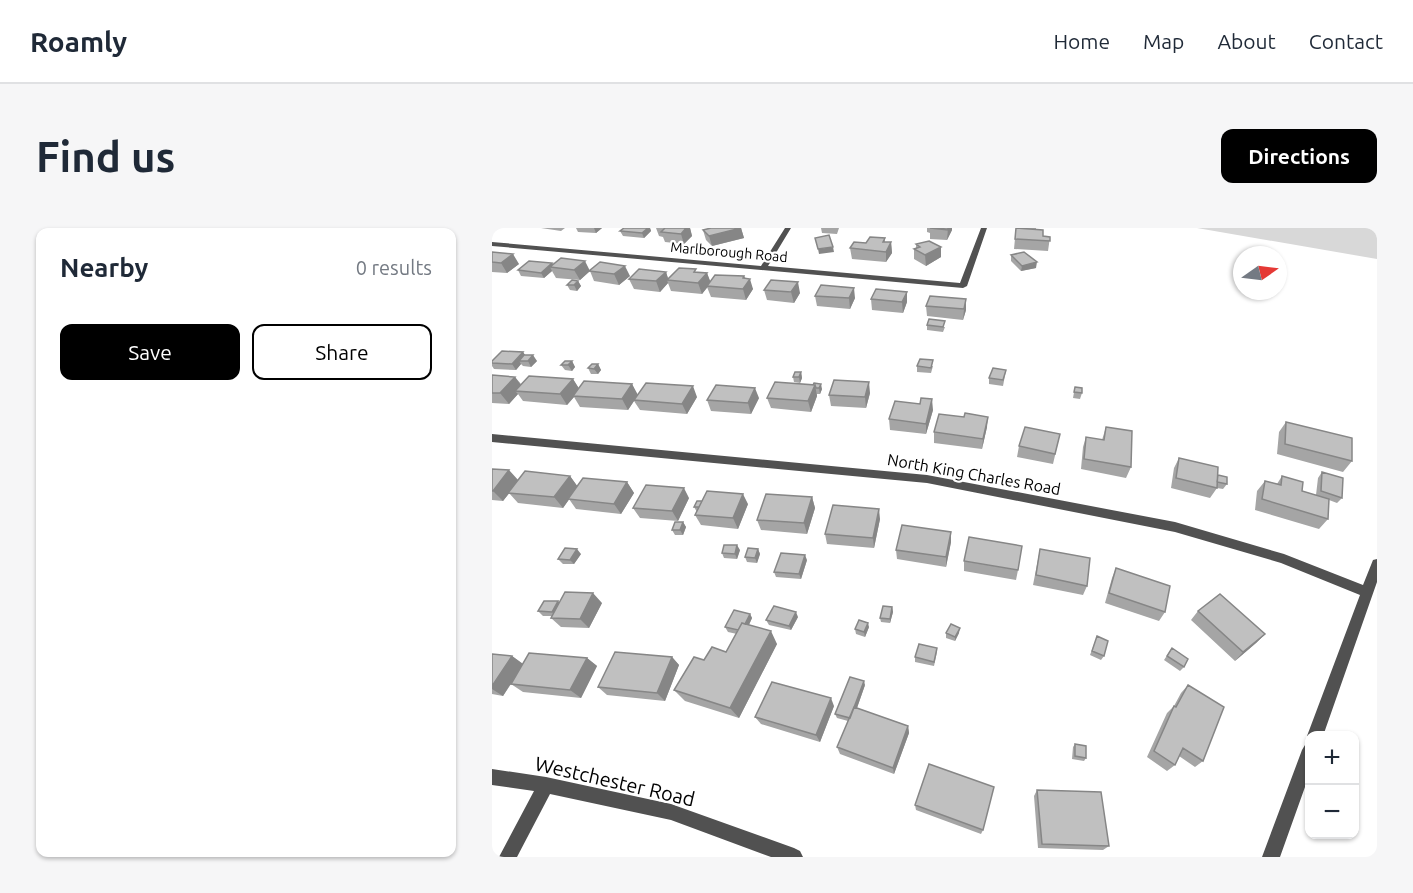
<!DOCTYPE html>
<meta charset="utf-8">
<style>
body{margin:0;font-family:Ubuntu,sans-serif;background:#f6f6f7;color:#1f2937}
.controls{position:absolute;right:18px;bottom:18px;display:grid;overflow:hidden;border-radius:12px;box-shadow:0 2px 4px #0004}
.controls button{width:54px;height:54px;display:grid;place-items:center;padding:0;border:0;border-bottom:2px solid #e0e1e3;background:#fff;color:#1f2937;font:30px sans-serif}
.compass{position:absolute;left:741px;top:18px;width:54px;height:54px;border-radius:50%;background:#fff;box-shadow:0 2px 4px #0004;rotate:76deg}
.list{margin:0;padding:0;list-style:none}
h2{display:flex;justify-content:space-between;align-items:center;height:78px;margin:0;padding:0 24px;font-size:26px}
h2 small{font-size:20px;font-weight:400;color:#747a83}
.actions{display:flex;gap:12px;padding:18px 24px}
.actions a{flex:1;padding:14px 0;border:2px solid #000;border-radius:12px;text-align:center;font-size:21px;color:#000}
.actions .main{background:#000;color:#fff}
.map{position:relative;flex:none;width:885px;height:629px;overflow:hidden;border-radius:12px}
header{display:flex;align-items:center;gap:36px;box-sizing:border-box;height:84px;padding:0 30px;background:#fff;border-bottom:2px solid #e0e1e3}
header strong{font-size:28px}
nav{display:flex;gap:33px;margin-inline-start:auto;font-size:21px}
.intro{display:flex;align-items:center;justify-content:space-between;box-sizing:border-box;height:144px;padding:0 36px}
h1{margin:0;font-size:42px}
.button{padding:15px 27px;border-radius:12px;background:#000;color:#fff;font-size:21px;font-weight:700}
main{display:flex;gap:36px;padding:0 36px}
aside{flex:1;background:#fff;border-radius:12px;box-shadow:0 2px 4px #0004}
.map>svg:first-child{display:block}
</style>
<header>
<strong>Roamly</strong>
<nav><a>Home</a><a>Map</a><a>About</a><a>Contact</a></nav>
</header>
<div class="intro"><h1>Find us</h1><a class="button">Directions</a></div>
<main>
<aside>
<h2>Nearby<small>0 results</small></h2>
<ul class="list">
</ul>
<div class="actions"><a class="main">Save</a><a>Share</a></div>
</aside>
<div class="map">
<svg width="885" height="629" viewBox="0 0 885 629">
<rect width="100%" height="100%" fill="#fff"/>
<path fill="#d8d8d8" d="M705,0H885V31Z"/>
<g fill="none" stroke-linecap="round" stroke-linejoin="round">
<path fill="#515151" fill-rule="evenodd" d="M293,0H299L276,38L468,55L489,0H495L475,58L471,60L0,18V14L269,38Z
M0,206L435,247L683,294L792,326L871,357L881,332L885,331V354L831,508H818V513L815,508L868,367L789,335L683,304L435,255L0,214Z
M818,515V545L788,629H770L810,522L813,517Z
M0,541L54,549L179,576L302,620L308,623L311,629H279L179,592L58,566L25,629H7L42,563L0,557Z"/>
</g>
<path fill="#a5a5a5" d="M49,0H73L69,3Z
M84,0H110L104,5L86,4Z
M132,0H158L159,3L152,10L131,8L128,3Z
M164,0H198L200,8L192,16L173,14L171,9L167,8Z
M249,0L252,10L220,18L214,12L211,2Z
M329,0H347L345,6L330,5Z
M435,0H460V2L455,12L438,11V5L435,4Z
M524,0H544V2L551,8L558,9L556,23L522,21Z
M393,10V14H399L400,25L394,34L360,31L358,20Z
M424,16L449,29L434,38L422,31V21L424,20Z
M0,24L27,36L15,45L0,44Z
M519,27L544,40L529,43L519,33Z
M60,35L61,37L138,48L127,57L102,53L98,43L88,52L64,50L60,43L52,50L29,48L26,42Z
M174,44L176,51L205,44L215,45L218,54L252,48L261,61L254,72L219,69L215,59L210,66L179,63L176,55L168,64L142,61L137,51Z
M86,53L89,58L85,63L78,62L75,57Z
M272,62L308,65L302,75L275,72Z
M323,68L363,70L358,81L325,78Z
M438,68L474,82L471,92L435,88L434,78Z
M379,71L415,74L411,85L380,82Z
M435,97L453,99L451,104L435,102Z
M31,124L33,127L45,133L39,139L31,138L29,136L24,142L2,141L0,138V133Z
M80,133L83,139L80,143L73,142L69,137Z
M106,136L109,142L106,146H99L96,140Z
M425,138H441L439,145L425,144Z
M514,142L511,158L497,156V150Z
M309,144L310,150L308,155L302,154L301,149Z
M0,147L23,149L29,156L81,151L87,161L140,156L145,167L205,169L195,186L148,182L142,173L136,182L88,179L82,169L75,177L31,173L26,166L17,176L0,175Z
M321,157L330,161L328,166H325V168L319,184L279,180L275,170Z
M583,159L590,165L588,171L581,170Z
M378,165L374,180L339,178L337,167Z
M267,170L259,186L219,183L215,172Z
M441,182L434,206L398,202L397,191Z
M794,194L860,233L851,244L785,226L787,204Z
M495,199L490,221L442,215V204Z
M614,199L639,239L634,250L589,241L591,219L594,209L610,212Z
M568,206L561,236L525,229L527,218Z
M687,230L726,247L735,256L731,261L725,260L718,270L679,260L682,240Z
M0,241L26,252L78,248L85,258L135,254L142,265L129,286L84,281L77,271L71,280L26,275L17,265L11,273L0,272Z
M830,244L850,270L845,275L837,272L836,291L827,301L763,282L765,263L773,253L785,256L790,248L810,263L824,267L826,250Z
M320,269L323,280L315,306L269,302L265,292Z
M197,270L186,293L148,290L141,280Z
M256,276L246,301L209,297L203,287L205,284L202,279Z
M388,291L382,320L335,316L333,306Z
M191,294L194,299L191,307H183L180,302Z
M459,304V314L454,339L405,331L404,322Z
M266,321L268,326L265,335L255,334L253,329Z
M548,321L595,358L591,367L541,357Z
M248,322L245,331L232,330L230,325Z
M89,326L82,336H71L66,331Z
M315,332L309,351L284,349L282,344Z
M472,333L526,342L524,352L472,343Z
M624,340L673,384L667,393L613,375L620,350Z
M66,373L67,375H110L97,400L69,399L59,390L60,388H51L46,383Z
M400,379L401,384L398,395L389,394L388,390Z
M706,383L773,406L764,415L743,433L699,392Z
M258,386L260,390L257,397L285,416L247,490L193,473L182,462L212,432L234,424L245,406L236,404L233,399Z
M306,389L299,402L277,397L274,392Z
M377,399L373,409L364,406L363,401Z
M454,405H467L463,413L454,410Z
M605,408L612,428L609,432L598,427Z
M445,420V424L442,438L423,434V429Z
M680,420L692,439L688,443L672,432Z
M0,426L20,428L31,436L95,430L105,438L89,470L31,464L19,456L25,447L11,468L0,466Z
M180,429L187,437L173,473L115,467L106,459Z
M373,457L365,480L416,498L417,505L402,546L348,526L345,519L356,493L345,490L343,486Z
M696,457L711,533L703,539L687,528L683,537L675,543L655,529L675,485L682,478L689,465Z
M342,478L328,514L269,496L263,489Z
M583,516L594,530L592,533L580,531L581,519Z
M545,562L617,618L611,622L546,620L542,568Z
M423,577L491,602L489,606L424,582Z"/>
<path fill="#868686" d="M102,0H110L104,5Z
M156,0H158L159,3L152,10L150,5Z
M194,0H198L200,8L192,16L189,6Z
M249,0L252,10L220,18L217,8Z
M456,0H460V2L455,12Z
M399,14L400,25L394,34V24Z
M341,19L342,24L327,26L326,21Z
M449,19V29L434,38L433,27Z
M21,26L27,36L15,45L9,35Z
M93,33L98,43L88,52L82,42Z
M545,34L544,40L529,43L530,38Z
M60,35L63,40L58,39L60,43L52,50L49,45Z
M133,38L138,48L127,57L122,46Z
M174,44L177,53L175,52L176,55L168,64L164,53Z
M215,45L219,55L210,66L206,55Z
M252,48L254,56L258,51L261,61L254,72L251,61V50Z
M86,53L89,58L85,63L82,57Z
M306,54L308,65L302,75L299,64Z
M362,60L363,70L358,81L357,70Z
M415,64V74L411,85L410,74Z
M474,71V82L471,92L472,81Z
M31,124L35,130L27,133L29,136L24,142L20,136Z
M41,127L45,133L39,139L36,133Z
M80,133L83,139L80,143L76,137Z
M106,136L109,142L106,146L102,141Z
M309,144L310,150L308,155L307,149Z
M23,149L31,160L23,163L26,166L17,176L8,165Z
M81,151L88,162L81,168L82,169L75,177L68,166Z
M377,154L378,165L374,180L373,169Z
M140,156L146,167L136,182L130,171Z
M329,156L330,161L328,166L327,160Z
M323,157L325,168L319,184L316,173Z
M201,158L205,169L195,186L190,176Z
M263,160L267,170L259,186L256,175Z
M440,171L441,182L434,206V196Z
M496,189L495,199L490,221L491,211Z
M17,242L27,253L11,273L1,263Z
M78,248L86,259L71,280L62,269Z
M135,254L142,265L129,286L122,276Z
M192,260L197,270L186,293L180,283Z
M251,266L256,276L246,301L241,290Z
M320,269L323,280L315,306L312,295Z
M387,281L388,291L382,320L381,310Z
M191,294L194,299L191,307L188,302Z
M459,304V314L454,339V329Z
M245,317L248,322L245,331L243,326Z
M85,321L89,326L82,336L78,332Z
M266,321L268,326L265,335L263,330Z
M313,327L315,332L309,351L307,346Z
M101,365L110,375L97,400L88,391Z
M66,373L71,378L65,388L60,384Z
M400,379L401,384L398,395V391Z
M304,384L306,389L299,402L297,398Z
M258,386L260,390L252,407L250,403Z
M376,395L377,399L373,409L372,404Z
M468,400L467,405L463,413V409Z
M279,403L285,416L247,490L238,480Z
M773,406L764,415L743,433L751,424Z
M20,428L31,436L11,468L0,461V458Z
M180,429L187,437L173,473L165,465Z
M95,430L105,438L89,470L78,462Z
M372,453L373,457L360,494L358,490Z
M339,470L342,478L328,514L324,507Z
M416,498L417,505L402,546L401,540Z"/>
<path fill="#c0c0c0" stroke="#868686" stroke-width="1.5" d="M132,0H156L150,5L128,3Z
M173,0H194L189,6L169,4Z
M219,0H249L217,8L211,2Z
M438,0H456V2Z
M524,0L551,2V8L558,9V13L523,11Z
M337,7L341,19L326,21L323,10Z
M378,9L393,10L391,14H399L394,24L358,20L362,14L374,15Z
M437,13L449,19L433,27L422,21L428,19L424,16Z
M0,24L21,26L9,35L0,34Z
M532,24L545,34L530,38L519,27Z
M69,30L93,33L82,42L58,39Z
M37,33L60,35L49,45L26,42Z
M108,34L133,38L122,46L97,43Z
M187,40L204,41L202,44L215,45L206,55L175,52Z
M147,41L174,44L164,53L137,51Z
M223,47L252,48L251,50L258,51L251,61L215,58Z
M80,52L86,53L82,57H75Z
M279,52L306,54L299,64L272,62Z
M329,57L362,60L357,70L323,68Z
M384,61L415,64L410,74L379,71Z
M438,68L474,71L472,81L434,78Z
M437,91L453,93L451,99L435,97Z
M10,123L31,124L20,136L0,135V133Z
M32,127H41L36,133H27Z
M428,131L441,132L439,140L425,138Z
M73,133H80L76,137H69Z
M100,136H106L102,141L96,140Z
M501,140L514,142L511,152L497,150Z
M303,144H309L307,149H301Z
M0,147L23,149L8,165H0Z
M37,148L81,151L68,166L23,163Z
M342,152L377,154L373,169L337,167Z
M92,153L140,156L130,171L81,168Z
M283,154L323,157L316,173L275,170Z
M154,155L201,158L190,176L142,172Z
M322,155L329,156L327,160H324L323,157H321Z
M224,157L263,160L256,175L215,172Z
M583,159L590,160V165L582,164Z
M429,170L440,171L434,196L397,191L403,173L428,176Z
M473,185L496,189L491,211L442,204L447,186L472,189Z
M794,194L860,210V233L793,216Z
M533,199L568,206L563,226L527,218Z
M614,199L640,203L639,239L592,231L594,209L612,212Z
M687,230L726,239L725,260L684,250Z
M0,241L17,242L1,263H0Z
M33,243L78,248L62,269L16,265Z
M830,244L851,250L850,270L829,263Z
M726,247L735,249V256L725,254Z
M790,248L811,254L810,263L837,271L836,291L770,271L773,253L789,257Z
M91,250L135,254L122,276L76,271Z
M154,257L192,260L180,283L141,280Z
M215,263L251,266L241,290L203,287Z
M274,266L320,269L312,295L265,292Z
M205,273H210L207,279H202Z
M341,277L387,281L381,310L333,306Z
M183,294H191L188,302H180Z
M410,297L459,304L454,329L404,322Z
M477,309L530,318L526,342L472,333Z
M232,317H245L243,326L230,325Z
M73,320L85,321L78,332L66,331Z
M256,320L266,321L263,330L253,329Z
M548,321L598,330L595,358L544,347Z
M289,325L313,327L307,346L282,344Z
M624,340L678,358L673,384L617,365Z
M73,364L101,365L88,391L59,390Z
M728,366L773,406L751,424L706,383Z
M52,373H66L60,384L46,383Z
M282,378L304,384L297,398L274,392Z
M391,378L400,379L398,391L388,390Z
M242,382L258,386L253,396L250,395L246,402L233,399Z
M367,392L376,395L372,404L363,401Z
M250,395L279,403L238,480L182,462L202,429L212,432L220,419L234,424Z
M459,396L468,400L463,409L454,405Z
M605,408L616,413L612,428L600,423Z
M427,416L445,420L442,434L423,429Z
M680,420L696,431L692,439L675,428Z
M123,424L180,429L165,465L106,459Z
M37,425L95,430L78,462L19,456Z
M0,426L20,428L0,458Z
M358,449L372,453L358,490L343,486Z
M280,454L339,470L324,507L263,489Z
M696,457L732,479L711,533L691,520L683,537L662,523L682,478L684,479Z
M362,479L416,498L401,540L345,519Z
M583,516L594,518V530L583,528Z
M437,536L502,559L491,602L423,577Z
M545,562L609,564L617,618L550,616Z"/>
<g text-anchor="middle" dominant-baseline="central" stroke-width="4.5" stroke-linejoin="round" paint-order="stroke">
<g font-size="14" fill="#000" stroke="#fff">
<text transform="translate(237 24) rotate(5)">Marlborough Road</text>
</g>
<g font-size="16" fill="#000" stroke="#fff">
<text transform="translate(482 246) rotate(10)">North King Charles Road</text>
</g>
<g font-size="20" fill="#000" stroke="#fff">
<text transform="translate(123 553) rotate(13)">Westchester Road</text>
</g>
</g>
</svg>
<div class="controls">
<button>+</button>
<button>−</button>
</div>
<svg class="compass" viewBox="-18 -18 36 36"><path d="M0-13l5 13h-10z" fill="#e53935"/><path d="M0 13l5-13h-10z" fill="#747a83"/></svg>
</div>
</main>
